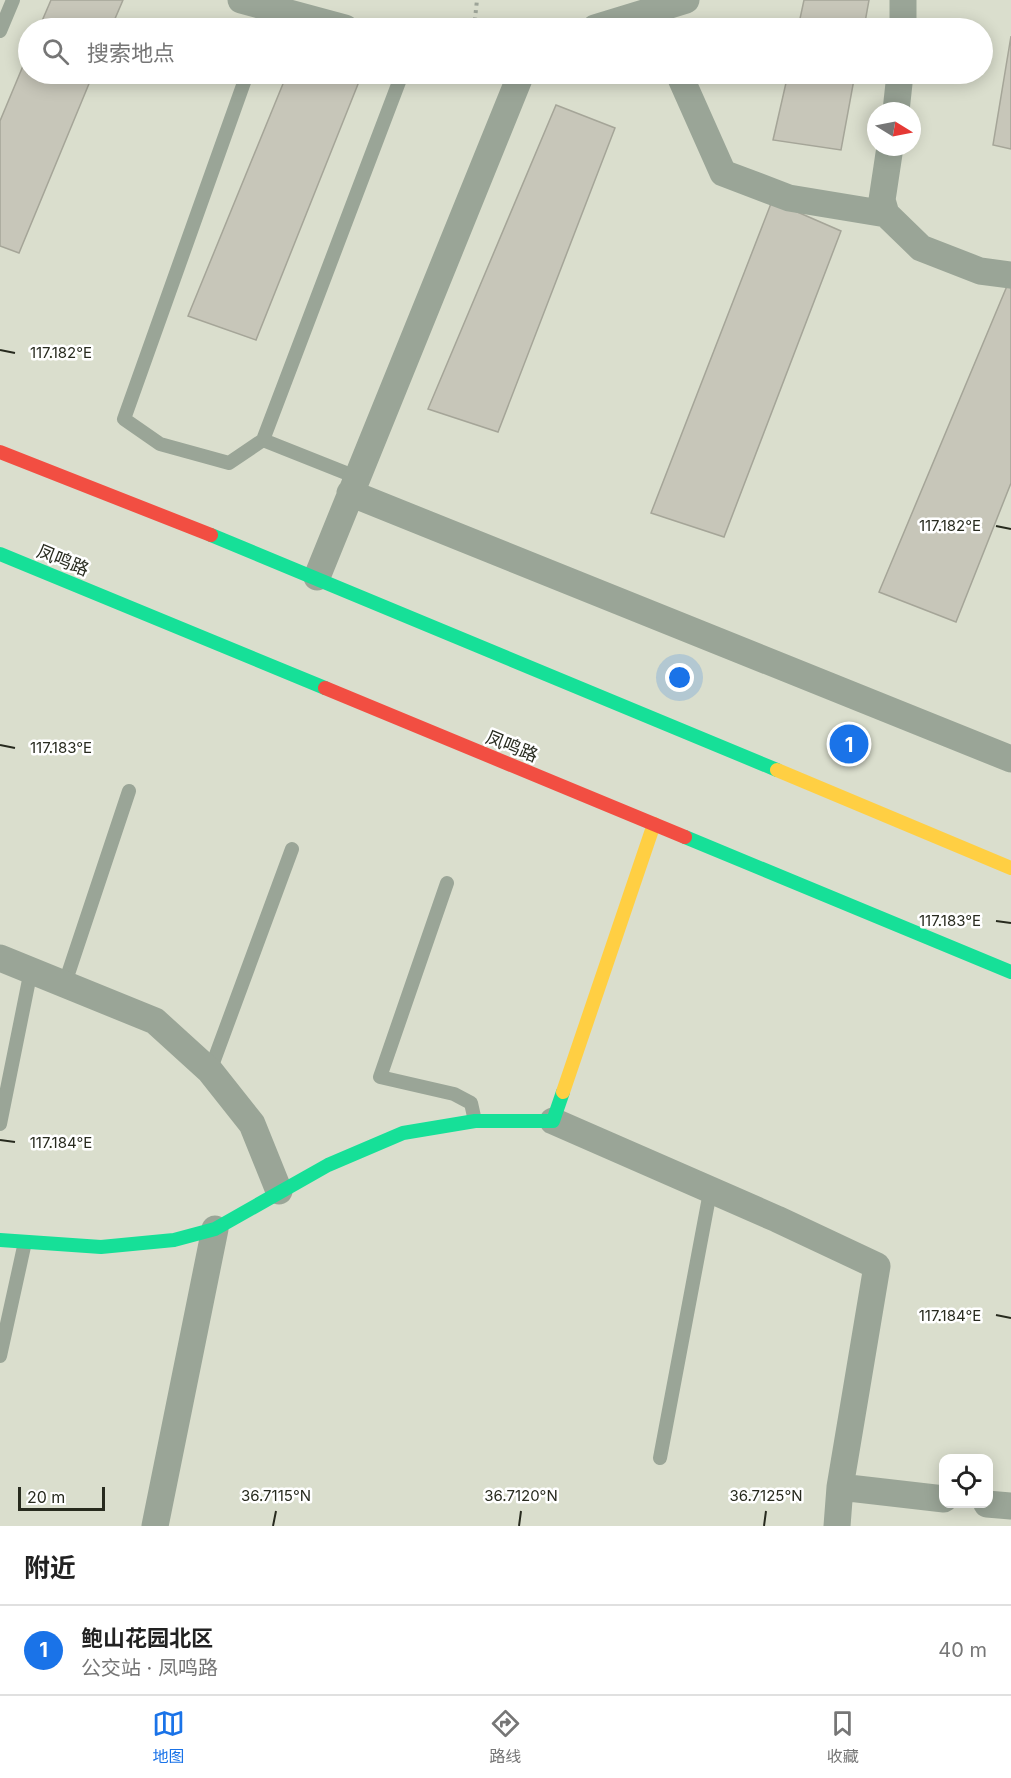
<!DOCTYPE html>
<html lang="zh">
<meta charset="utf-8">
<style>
body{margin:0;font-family:Inter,"Noto Sans SC",sans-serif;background:#f2f2f2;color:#222}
.controls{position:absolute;right:18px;bottom:18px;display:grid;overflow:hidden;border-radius:12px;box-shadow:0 3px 15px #0003}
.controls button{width:54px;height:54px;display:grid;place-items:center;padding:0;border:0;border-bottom:2px solid #e0e0e0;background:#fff;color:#222;font:30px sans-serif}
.compass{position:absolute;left:867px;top:102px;width:54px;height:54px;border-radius:50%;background:#fff;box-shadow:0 3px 15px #0003;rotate:100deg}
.scale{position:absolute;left:18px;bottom:15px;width:87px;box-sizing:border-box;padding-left:6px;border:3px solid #272a1e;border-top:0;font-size:16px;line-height:21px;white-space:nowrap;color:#272a1e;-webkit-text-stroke:4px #fff;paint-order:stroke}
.you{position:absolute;left:680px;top:678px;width:21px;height:21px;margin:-15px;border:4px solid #fff;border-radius:50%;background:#1a73e8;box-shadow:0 0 0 9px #1a73e833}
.badge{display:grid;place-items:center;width:39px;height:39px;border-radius:50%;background:#1a73e8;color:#fff;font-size:20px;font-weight:700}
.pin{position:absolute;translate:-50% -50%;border:3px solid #fff;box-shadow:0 2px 6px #0006}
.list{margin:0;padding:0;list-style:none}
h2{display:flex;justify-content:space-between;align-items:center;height:78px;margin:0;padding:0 24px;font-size:26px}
h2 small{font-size:20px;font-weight:400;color:#767676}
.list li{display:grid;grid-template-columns:39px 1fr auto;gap:18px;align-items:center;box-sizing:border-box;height:90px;padding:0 24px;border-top:2px solid #e0e0e0}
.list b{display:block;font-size:22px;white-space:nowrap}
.list p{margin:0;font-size:20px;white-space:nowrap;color:#767676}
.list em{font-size:20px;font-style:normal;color:#767676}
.icon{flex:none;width:33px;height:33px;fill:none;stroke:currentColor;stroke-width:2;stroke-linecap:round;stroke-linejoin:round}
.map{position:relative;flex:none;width:1011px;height:1526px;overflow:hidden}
.search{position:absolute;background:#fff;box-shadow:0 3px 15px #0003;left:18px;right:18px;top:18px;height:66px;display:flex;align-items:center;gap:15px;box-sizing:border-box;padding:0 21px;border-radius:33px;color:#767676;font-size:22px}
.sheet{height:168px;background:#fff}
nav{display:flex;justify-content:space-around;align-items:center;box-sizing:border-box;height:84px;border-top:2px solid #e0e0e0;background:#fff;font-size:16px;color:#767676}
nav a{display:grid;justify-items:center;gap:3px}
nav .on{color:#1a73e8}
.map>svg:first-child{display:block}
</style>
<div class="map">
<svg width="1011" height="1526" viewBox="0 0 1011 1526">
<rect width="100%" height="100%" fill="#dadecd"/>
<path fill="#c7c6b9" stroke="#a5a598" stroke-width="1.5" d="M51,0H123L111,28H39Z
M804,0H869L864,28H798Z
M1011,36V149L993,145Z
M28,54V74H93L19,253L0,246V121Z
M287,74H362L256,340L188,316Z
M788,74H855L841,150L773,140Z
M556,105L615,128L498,432L428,409Z
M772,201L841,231L724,537L651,513Z
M1007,286L1011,288V483L956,622L879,592Z"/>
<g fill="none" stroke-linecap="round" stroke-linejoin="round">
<path stroke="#9da498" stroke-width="4" stroke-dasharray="3 4.5" stroke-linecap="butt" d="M474,28L477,0"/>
<path stroke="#9aa597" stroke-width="14" d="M263,28L270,8
M0,31L13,0
M247,74L124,419L160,444L229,463L263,440
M356,477L263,440L402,74
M447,883L380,1077L454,1094L471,1103L475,1121
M65,983L129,791
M210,1071L292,849
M0,1124L31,970
M0,1356L25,1242
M660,1458L710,1192"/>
<path stroke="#9aa597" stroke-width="27" d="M241,0L345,28
M903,0V28
M595,28L686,0
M679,74L723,173L789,198L886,214
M896,111L900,74
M890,147L882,200L886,214L921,248L980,271L1011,275
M350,493L1011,759
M317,577L521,74
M0,958L155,1021L210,1071L252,1124L279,1191
M553,1121L777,1219L877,1266L840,1487L837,1526
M840,1487L944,1499
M987,1504L1011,1506
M155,1526L215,1229"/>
<path stroke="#16e098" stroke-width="14" d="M211,535L777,770
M0,554L325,688
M685,837L1011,972
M0,1240L101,1247L174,1240L215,1229L328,1165L403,1133L475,1121H553L563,1092"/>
<path stroke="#ffcf43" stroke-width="14" d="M777,770L1011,868
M563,1092L654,824"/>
<path stroke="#f24e42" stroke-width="14" d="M0,452L211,535
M325,688L685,837"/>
</g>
<path fill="none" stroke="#272a1e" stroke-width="2" d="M0,350L15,353M996,526L1011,529M0,745L15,748M996,921L1011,923M0,1140L15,1142M996,1315L1011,1318M273,1526L276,1511M519,1526L521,1511M764,1526L766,1511"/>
<g text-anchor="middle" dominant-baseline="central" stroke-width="5" stroke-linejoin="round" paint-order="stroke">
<g font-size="18" fill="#272a1e" stroke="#fff">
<text transform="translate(63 560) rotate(22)">凤鸣路</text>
<text transform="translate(512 746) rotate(22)">凤鸣路</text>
</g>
</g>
<g font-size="15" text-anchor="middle" fill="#272a1e" stroke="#fff" stroke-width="5" stroke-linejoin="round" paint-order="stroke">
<text x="61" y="358">117.182°E</text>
<text x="950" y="531">117.182°E</text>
<text x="61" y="753">117.183°E</text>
<text x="950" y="926">117.183°E</text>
<text x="61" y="1148">117.184°E</text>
<text x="950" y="1321">117.184°E</text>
<text x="276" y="1501">36.7115°N</text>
<text x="521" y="1501">36.7120°N</text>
<text x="766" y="1501">36.7125°N</text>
</g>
</svg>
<div class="controls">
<button><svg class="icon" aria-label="locate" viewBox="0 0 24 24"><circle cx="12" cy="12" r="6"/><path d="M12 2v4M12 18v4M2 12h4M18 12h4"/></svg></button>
</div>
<svg class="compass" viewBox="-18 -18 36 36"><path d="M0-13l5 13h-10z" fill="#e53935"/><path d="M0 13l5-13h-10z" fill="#767676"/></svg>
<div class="scale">20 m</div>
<div class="you"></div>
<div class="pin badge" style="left:849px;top:744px">1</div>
<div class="search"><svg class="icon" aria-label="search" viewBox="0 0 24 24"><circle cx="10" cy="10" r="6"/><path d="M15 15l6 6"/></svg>搜索地点</div>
</div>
<section class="sheet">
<h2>附近<small></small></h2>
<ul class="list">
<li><span class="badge">1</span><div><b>鲍山花园北区</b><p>公交站 · 凤鸣路</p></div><em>40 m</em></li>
</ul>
</section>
<nav>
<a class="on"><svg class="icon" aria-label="map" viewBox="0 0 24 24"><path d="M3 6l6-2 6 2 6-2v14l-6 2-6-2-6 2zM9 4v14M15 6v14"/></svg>地图</a>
<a><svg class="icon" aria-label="directions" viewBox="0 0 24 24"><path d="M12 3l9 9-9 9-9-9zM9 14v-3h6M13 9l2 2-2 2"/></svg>路线</a>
<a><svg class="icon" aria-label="saved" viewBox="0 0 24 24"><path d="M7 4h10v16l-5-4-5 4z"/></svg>收藏</a>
</nav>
